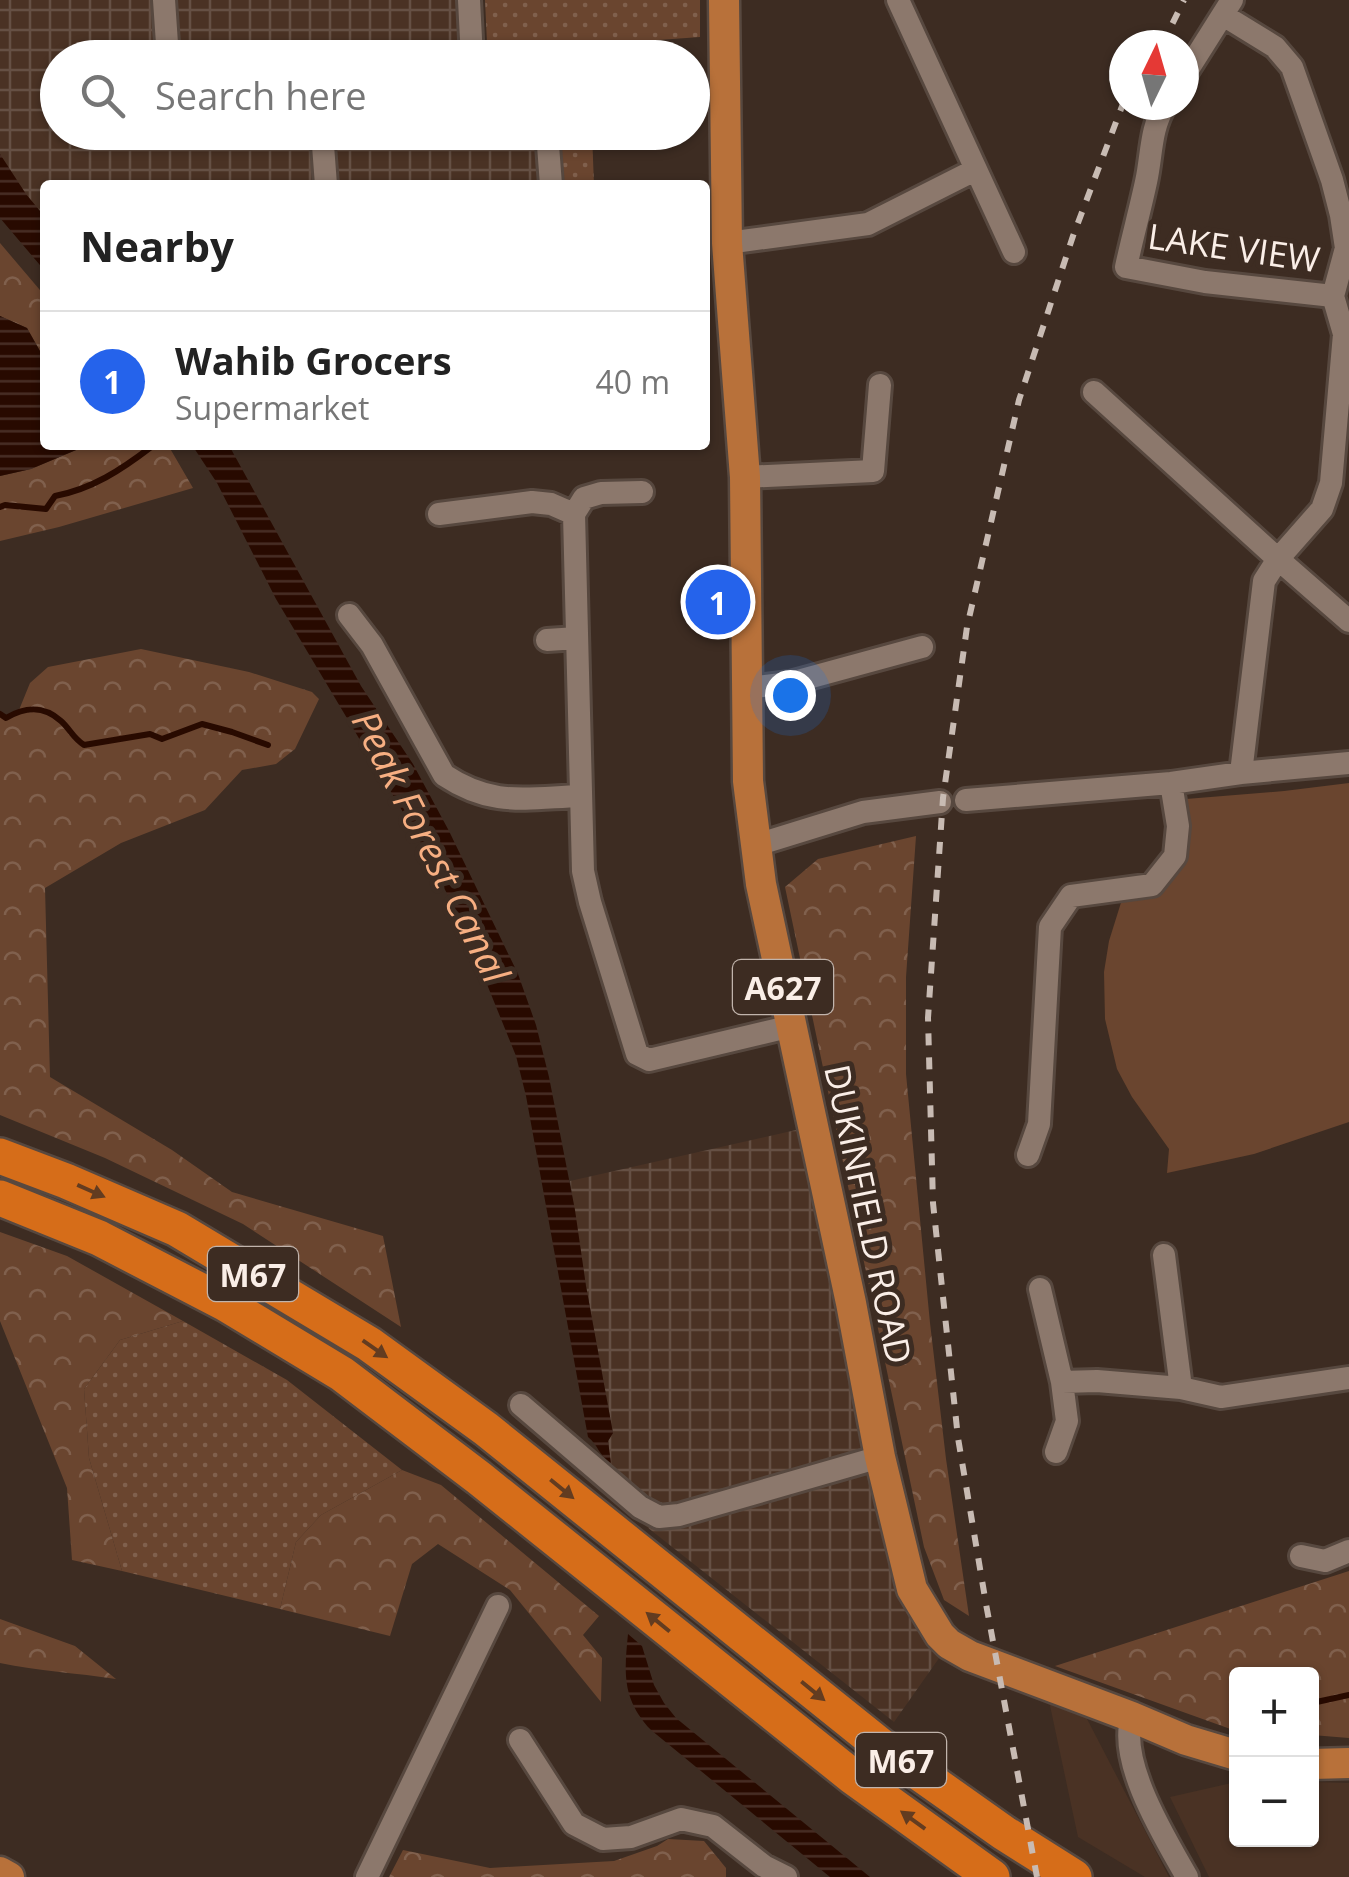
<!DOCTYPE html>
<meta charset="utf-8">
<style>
body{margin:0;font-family:"Open Sans",sans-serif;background:#f6f6f6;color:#222}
.controls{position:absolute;right:30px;bottom:30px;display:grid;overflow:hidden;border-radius:10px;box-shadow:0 2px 8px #0004}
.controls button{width:90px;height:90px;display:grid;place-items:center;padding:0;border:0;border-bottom:2px solid #e0e0e0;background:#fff;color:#222;font:50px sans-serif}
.compass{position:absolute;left:1109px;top:30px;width:90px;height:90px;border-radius:50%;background:#fff;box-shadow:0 2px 8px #0004;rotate:5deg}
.you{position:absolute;left:790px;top:695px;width:35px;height:35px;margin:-25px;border:8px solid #fff;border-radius:50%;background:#1a73e8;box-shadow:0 0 0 15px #1a73e833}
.badge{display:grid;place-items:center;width:65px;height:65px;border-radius:50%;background:#2563eb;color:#fff;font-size:32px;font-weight:700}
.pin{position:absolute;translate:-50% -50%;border:5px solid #fff;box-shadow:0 2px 10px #0006}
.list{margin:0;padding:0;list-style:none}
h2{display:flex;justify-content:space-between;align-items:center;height:130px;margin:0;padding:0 40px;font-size:42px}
h2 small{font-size:32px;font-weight:400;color:#767676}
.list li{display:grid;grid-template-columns:65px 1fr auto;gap:30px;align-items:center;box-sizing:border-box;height:140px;padding:0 40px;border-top:2px solid #e0e0e0}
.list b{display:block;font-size:38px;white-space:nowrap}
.list p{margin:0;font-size:32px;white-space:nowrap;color:#767676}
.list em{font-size:32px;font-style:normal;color:#767676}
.icon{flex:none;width:55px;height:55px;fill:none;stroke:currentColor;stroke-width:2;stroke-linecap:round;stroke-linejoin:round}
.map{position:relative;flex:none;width:1349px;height:1877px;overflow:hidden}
.search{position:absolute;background:#fff;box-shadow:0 2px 8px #0004;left:40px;top:40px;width:670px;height:110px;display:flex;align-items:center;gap:25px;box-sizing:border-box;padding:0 35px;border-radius:55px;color:#767676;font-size:38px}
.panel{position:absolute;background:#fff;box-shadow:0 2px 8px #0004;left:40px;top:180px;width:670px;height:270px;border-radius:10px}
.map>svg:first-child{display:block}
</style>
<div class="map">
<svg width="1349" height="1877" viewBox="0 0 1349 1877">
<defs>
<pattern id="industrial-grid" width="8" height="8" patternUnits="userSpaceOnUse" patternTransform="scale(2.5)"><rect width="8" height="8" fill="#4a3224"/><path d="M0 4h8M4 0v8" fill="none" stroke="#655044"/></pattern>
<pattern id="grass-dots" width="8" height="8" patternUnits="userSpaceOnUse" patternTransform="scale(2.5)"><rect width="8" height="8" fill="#6a452f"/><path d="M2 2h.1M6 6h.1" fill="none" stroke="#80604d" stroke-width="1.8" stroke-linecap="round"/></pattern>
<pattern id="forest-crowns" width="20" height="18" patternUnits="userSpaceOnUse" patternTransform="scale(2.5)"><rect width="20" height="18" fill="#6a452f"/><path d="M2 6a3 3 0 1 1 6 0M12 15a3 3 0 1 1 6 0" fill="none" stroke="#80604d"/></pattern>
<pattern id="water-rules" width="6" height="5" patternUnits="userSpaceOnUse" patternTransform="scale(2.5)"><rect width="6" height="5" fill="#280a00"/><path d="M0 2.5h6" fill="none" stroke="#482e25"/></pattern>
</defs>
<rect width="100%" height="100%" fill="#3d2c22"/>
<path fill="#4a3224" d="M1049,1701L1085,1715L1169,1877H1145L1078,1837Z
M1236,1782V1840H1312V1782L1349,1783V1877H1209L1170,1797Z"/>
<path fill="url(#industrial-grid)" d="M0,0H469L472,57L58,58V132L547,133L551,185H45V243L0,187Z
M796,1130L845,1273L888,1487L949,1644L894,1722L614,1501L608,1441L613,1433L586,1286L570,1181Z"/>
<path fill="url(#grass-dots)" d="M485,0H700V37L589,45V57L530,58L495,53L487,43Z
M558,133H592L594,185H562Z
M183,1321L287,1380L402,1470L321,1515L296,1542L280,1609L122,1571L89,1458L84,1389L120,1340Z"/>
<path fill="url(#forest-crowns)" d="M0,243L45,296V360L27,328L0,316Z
M88,445H168L193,488L59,527L0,541V476L31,469Z
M141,649L249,672L312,692L319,699L295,749L276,764L242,770L205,810L121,843L45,888L50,1077L172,1150L232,1192L383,1236L401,1327L243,1224L105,1158L0,1115V714L6,718L19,710L30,683L48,667Z
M916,836L906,977V1074L930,1323L946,1459L969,1616L944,1600L924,1547L785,887L818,859Z
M0,1232L67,1256L183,1321L120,1340L84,1389L89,1458L122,1571L72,1560L67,1488L0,1321Z
M402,1470L441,1485L599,1616L583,1635L602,1658L601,1702L510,1590L438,1544L412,1564L390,1636L280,1609L296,1542L321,1515Z
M1349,1571V1738L1312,1735V1674H1236V1731L1055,1666Z
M0,1619L75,1646L116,1679C77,1673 38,1671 0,1663Z
M668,1839L704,1841L726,1868V1877H389L403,1850L490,1868L614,1861L657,1846Z"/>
<path fill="#6a452f" d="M1349,783V1122L1254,1154L1167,1173L1169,1149L1132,1097L1117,1069L1105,1019L1104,972L1109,941L1124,893L1187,845L1186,799L1284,791Z"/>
<path fill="url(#water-rules)" d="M0,154L26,194L45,217V271L0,218Z
M0,316L27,328L45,360V445H88L31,469L0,476Z
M192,445H228L231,449L361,686L413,764L449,831L518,974L536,1025L549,1077L575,1210L586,1286L613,1433L608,1441L611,1463C597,1453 599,1446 588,1437L526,1096L516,1056L465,930L455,909L416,834L276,599L217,483Z
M628,1634L642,1646L654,1685L664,1703L676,1718L870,1877H830L651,1730C622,1699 624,1674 628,1634Z"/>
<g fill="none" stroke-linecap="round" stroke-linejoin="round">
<path stroke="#280a00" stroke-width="6" d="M0,507L5,505L46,509L55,496C92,489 121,470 151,447
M0,714L6,718C25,707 43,705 61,721C70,729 73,738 84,745L150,734L162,739L202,724L232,732L268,745
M1312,1703L1349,1695"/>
<defs>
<path id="minor" d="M164,0L168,58
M469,0L472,58
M898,0L1014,252
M1184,76L1232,0
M1165,105C1150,129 1152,155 1146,182C1140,210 1132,239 1126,267L1205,282L1333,296
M322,132L326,185
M547,132L551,185
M727,243L868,224L975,170
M1094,392L1278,559L1322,509L1331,483L1344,334L1333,296L1346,248L1341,215L1332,180L1292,67L1275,47L1223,15
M745,477L873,471L880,385
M439,514L532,502L551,504L574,514L583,871L590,902L637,1054L649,1060L792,1026
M574,514L584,498L601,493L642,492
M349,615L372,645L444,775C492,807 525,798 580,796
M547,640L577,638
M747,688L790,683L922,647
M1241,773L1264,581L1278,559L1349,621
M966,800L1171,783L1241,773L1349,763
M756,845L863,812L940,802
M1028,1155L1039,1124L1050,927L1071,896L1152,885L1175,856L1178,826L1171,783
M1164,1255L1181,1388
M1040,1289L1062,1382L1067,1421L1056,1452
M1062,1382L1097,1381L1181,1388L1221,1397L1349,1378
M521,1405L640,1507L659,1517L679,1515L880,1457
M1301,1556L1325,1561L1349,1551
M1132,1717C1117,1761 1165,1838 1187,1877
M520,1740L574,1824L603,1839L631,1837L681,1819L713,1826L764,1866L786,1877
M367,1877L498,1606"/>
<path id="major" d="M724,0L727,243L745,477L748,781L761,884L851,1303L880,1457L912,1589L940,1635L949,1644L970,1656L1132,1717L1186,1740L1236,1755
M1312,1764L1349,1763
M0,1872L9,1877"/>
<path id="highway" d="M0,1156L66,1181L177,1229L369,1344L486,1429L881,1746L1004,1833L1074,1877
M0,1198L99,1238L226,1304L342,1374L479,1478L853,1777L992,1877"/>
</defs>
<use href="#minor" stroke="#57483f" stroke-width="28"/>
<use href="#major" stroke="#57483f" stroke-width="35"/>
<use href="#highway" stroke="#57483f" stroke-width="40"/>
<use href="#minor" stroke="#8c786c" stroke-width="22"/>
<use href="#major" stroke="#b8713a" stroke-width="30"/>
<use href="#highway" stroke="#d66d19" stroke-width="35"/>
<path stroke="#c8bbb3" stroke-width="6" stroke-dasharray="12 12" stroke-linecap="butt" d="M1162,45L1184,0
M1037,1877L986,1604L958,1438L933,1203L928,1018L943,798L967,627L1019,400L1073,236L1124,101"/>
</g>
<defs><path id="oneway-solid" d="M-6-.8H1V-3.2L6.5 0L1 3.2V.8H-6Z" transform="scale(2.5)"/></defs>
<g fill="#633c20">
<use href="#oneway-solid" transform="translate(91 1191) rotate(24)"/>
<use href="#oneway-solid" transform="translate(375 1349) rotate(35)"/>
<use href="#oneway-solid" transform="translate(562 1489) rotate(39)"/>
<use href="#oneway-solid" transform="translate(658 1622) rotate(-141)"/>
<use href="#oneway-solid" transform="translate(813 1691) rotate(39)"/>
<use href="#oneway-solid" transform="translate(913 1820) rotate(-144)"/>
</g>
<g text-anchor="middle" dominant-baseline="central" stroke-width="10" stroke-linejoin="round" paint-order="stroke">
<g fill="#3d2c22" stroke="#c1b4ac" stroke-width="2.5">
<rect x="733" y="960" width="100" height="54" rx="8"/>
<rect x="208" y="1247" width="90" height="54" rx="8"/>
<rect x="856" y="1733" width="90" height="54" rx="8"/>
</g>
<g font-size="32" font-weight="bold" fill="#faeee7">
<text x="783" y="987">A627</text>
<text x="253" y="1274">M67</text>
<text x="901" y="1760">M67</text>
</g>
<g font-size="35" fill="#faeee7" stroke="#3d2c22">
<text transform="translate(1234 247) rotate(8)">LAKE VIEW</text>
<text transform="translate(869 1214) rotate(78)">DUKINFIELD ROAD</text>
</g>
<g font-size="38" font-style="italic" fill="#f7af82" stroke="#3d2c22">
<text transform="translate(432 846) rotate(63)">Peak Forest Canal</text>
</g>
</g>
</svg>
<div class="controls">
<button>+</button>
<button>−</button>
</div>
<svg class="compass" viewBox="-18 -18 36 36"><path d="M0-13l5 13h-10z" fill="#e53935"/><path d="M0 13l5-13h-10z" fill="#767676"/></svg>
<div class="you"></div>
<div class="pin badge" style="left:718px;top:602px">1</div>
<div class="search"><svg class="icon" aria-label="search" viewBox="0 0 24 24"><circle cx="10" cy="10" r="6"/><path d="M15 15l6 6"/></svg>Search here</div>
<section class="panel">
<h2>Nearby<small></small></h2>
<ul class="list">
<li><span class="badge">1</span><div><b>Wahib Grocers</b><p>Supermarket</p></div><em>40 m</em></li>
</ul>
</section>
</div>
